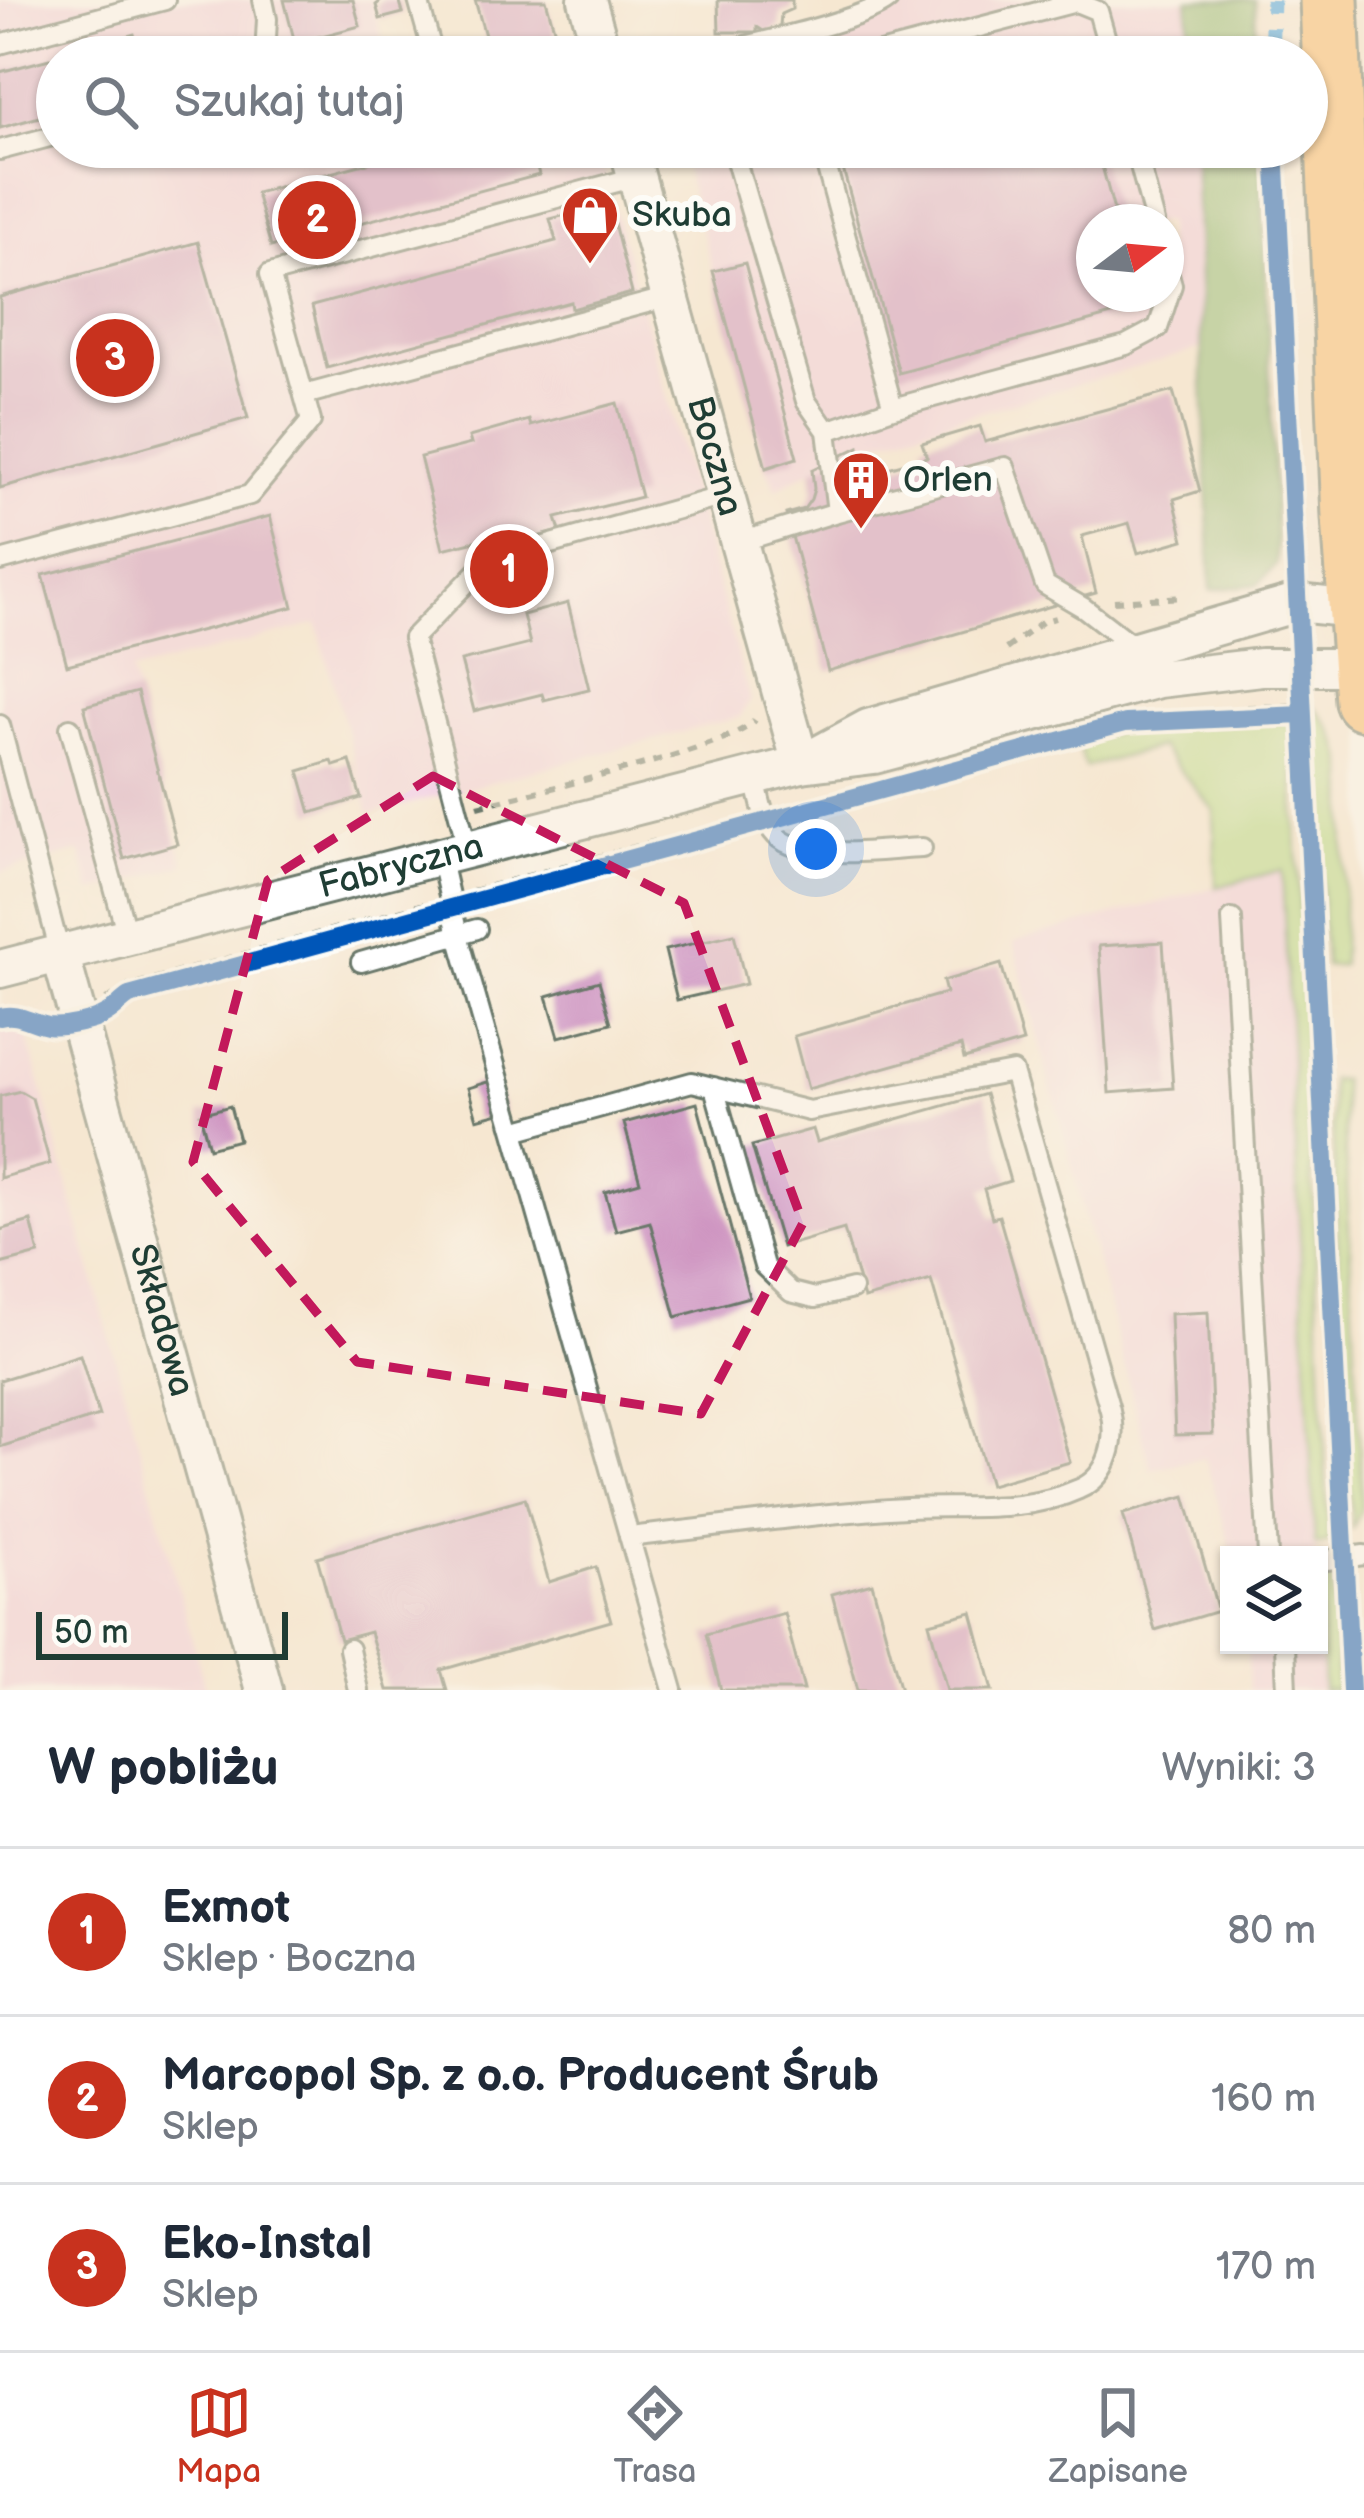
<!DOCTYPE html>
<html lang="pl">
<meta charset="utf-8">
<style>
body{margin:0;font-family:"Balsamiq Sans",sans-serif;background:#f6f6f7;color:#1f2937}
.controls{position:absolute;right:36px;bottom:36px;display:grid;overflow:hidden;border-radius:0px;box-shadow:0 3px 9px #0004}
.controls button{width:108px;height:108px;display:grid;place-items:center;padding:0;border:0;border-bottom:3px solid #e0e1e3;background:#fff;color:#1f2937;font:60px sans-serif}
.compass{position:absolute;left:1076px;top:204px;width:108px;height:108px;border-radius:50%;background:#fff;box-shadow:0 3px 9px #0004;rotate:74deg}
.scale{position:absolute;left:36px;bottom:30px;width:252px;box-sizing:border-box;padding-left:12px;border:6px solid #1f3d34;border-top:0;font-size:33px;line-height:42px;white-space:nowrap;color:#1f3d34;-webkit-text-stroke:9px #fdfcf7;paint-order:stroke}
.you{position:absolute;left:816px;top:849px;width:42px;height:42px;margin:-30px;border:9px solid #fff;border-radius:50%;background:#1a73e8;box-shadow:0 0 0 18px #1a73e833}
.badge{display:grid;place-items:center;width:78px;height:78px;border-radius:50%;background:#c8321e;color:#fff;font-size:39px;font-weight:700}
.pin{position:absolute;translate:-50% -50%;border:6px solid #fff;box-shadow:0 3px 12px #0006}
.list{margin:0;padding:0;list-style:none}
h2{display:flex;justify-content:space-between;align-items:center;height:156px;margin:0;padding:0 48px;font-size:51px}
h2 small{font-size:39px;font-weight:400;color:#747a83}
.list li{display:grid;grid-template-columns:78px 1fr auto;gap:36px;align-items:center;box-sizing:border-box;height:168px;padding:0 48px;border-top:3px solid #e0e1e3}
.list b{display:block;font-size:45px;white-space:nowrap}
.list p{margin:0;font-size:39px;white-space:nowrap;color:#747a83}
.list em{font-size:39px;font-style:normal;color:#747a83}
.icon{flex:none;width:66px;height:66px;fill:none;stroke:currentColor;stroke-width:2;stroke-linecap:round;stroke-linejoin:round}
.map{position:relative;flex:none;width:1364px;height:1690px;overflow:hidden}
.search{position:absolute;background:#fff;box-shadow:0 3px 9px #0004;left:36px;right:36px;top:36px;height:132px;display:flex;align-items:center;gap:30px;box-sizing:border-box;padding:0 42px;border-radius:66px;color:#747a83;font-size:45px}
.sheet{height:660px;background:#fff}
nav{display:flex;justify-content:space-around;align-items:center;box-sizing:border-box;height:168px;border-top:3px solid #e0e1e3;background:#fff;font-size:33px;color:#747a83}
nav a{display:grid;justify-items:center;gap:6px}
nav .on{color:#c8321e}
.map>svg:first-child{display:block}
</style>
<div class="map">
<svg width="1364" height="1690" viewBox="0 0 1364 1690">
<rect width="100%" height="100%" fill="#fdfcf7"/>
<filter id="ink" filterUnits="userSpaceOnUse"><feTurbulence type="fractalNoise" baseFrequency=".00833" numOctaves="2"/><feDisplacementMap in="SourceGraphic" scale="24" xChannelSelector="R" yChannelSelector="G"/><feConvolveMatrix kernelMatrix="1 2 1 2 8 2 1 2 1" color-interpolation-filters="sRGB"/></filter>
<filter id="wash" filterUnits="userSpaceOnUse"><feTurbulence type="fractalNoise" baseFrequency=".004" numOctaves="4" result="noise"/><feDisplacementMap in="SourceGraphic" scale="48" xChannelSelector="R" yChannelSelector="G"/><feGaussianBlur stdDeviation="2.7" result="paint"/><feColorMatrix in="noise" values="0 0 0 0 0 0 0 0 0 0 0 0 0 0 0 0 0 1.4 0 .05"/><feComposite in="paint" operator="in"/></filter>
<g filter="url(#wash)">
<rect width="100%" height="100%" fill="#f6e7d1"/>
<path fill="#f2cfe1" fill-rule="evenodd" d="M0,0H371L387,57H57V147H598L750,700L740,717L369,814L317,624L131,672L184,864L92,892L80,851L0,873Z
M935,0H1188L1190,57H723Z
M679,147H1194L1204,348L851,449L776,489L766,468ZM1094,222H1166V294H1094Z
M1282,869L1316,1555H1233L1205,1458L1151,1469L1013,942Z
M9,1022L27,1035L206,1690H0V1025Z
M1319,1618L1323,1690H1249L1247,1645H1319Z"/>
<path fill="#b3da83" stroke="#698c5c" stroke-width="3" d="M1313,706C1333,727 1343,744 1346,774L1342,965L1325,966Z
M1291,721L1329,1542L1315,1545L1282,870L1216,887L1214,810L1160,747L1085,767L1078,744L1129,728Z
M1330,1079L1342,1080L1361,1476V1509L1352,1530Z
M1319,1577H1332L1337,1690H1323Z"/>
<path fill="#8eba71" stroke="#567c52" stroke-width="3" d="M1188,0H1255L1257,57H1190Z
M1194,147H1261L1277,564L1258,584L1211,590Z"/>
<g id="blocks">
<path fill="#cd93c0" d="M284,0H353L360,26L295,43Z
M382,0H399L403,13L380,19L376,5Z
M475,0H546L562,57H491Z
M718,0H792V9L781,14L780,26L768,34L757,27V32H719Z
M823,32L830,55L736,57Z
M134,34L140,57H58V56Z
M1067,40L1072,57H1010V56Z
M57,57V112L0,128V72Z
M427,147H532L539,175L271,247L256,193Z
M837,147H1097L1117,222H1094V294H1137L1141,307L899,373Z
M609,204L632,293L572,309L571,302L327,368L312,306L556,241L550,219Z
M198,242L248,418L0,488V297Z
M745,263L797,458L766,468L713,271Z
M1173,391L1200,491L1174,499L1184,540L1138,553L1129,523L1082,536L1096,593L828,671L786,514L804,509L811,499L814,489L812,470L859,447L860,462L872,470H881L927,457L922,443L980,426L985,442Z
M617,403L641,497L556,518L560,531L498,548L495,536L443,549L420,457L471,444L469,437L529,420L531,426Z
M270,516L293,607L67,665L43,575Z
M568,603L589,689L544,700L542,694L474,711L461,661L530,644L523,615Z
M137,692L177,844L124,859L84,706Z
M332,761L334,766L350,761L361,798L311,813L299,771Z
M734,934L746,984L677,1000L665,950Z
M1163,942L1173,1088L1109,1093L1099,946Z
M1001,964L1023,1042L964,1059L961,1046L808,1089L794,1036L946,993L943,981Z
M599,981L611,1023L559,1037L547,996Z
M494,1080L503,1112L477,1119L468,1088Z
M20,1091L32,1098L50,1164L0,1178V1096Z
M985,1094L1010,1181L984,1189L992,1218L999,1216L1070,1462L990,1485L931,1280L864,1299L844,1229L782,1247L752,1146L813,1129L817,1142Z
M697,1103L749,1297L676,1317L650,1222L616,1231L605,1192L640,1182L624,1123Z
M230,1106L239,1140L209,1148L200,1114Z
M31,1221L39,1254L0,1264V1230Z
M1208,1312L1213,1434L1175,1435L1170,1314Z
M80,1355L99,1416L0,1447V1380Z
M1185,1496L1218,1611L1155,1630L1123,1514Z
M525,1498L549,1582L596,1567L611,1621L441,1670L447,1690H387L370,1632L340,1640L317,1557Z
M872,1583L901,1690H858L832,1594Z
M972,1612L993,1690H947L929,1623Z
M784,1613L804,1690H721L706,1634Z"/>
</g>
</g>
<g filter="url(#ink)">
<use href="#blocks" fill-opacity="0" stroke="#6a786b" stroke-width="3"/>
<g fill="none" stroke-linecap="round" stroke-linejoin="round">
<defs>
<path id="lane" d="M263,0L267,19L265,57
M418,0L434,57
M0,44L165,0
M698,57C738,47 861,22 888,0
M864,57L1076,2L1098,11L1111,57
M732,147L806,401L827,431
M821,147L893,408
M1135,147L1155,222
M0,150L57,135
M304,395L669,297
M837,512L1005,467L1045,585L1084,608L1137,649
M737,543L837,512L827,431L893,408L1126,345L1158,328L1172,285L1166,263
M0,561L250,495L311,421L270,274L636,177
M0,725L60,953
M70,728L127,935
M755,777C759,795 762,816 773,832C796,864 885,849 922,848
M468,850L413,638L487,562L724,496
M440,856L458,935L673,1690
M1232,919L1268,1555
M361,962L477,929
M714,1087L764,1266L791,1292L815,1298L852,1289
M514,1131L692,1082L809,1111L1013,1072L1110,1410C1117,1439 1110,1476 1079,1489C1024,1514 964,1505 906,1508C814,1513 721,1527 629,1537
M1319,1561L1364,1555
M1285,1645L1287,1690
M349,1649L358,1690"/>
<g id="street">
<path d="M587,0L603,57"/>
<path id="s1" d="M628,147L801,764"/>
<path d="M820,754L868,728L1297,603L1364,610"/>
<path id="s2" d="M60,953L264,1690"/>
<path id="s3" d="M0,969L801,764L874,755L1158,679L1261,667H1364"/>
</g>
<path id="primary" d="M1329,0L1351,517L1364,701"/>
</defs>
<use href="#lane" stroke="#6a786b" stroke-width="24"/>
<use href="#street" stroke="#6a786b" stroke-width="42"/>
<use href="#primary" stroke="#6a786b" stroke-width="63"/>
<path stroke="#6a786b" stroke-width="6" stroke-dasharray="9 9" stroke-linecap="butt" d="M1114,601L1185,597
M1006,649L1042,622L1055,618
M1247,707L1300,705
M478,806C524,794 735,748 755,720
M473,891L663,839
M106,1000L127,986L425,904"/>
<use href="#lane" stroke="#fff" stroke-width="18"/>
<use href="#street" stroke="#fff" stroke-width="36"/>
<use href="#primary" stroke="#fbbd6e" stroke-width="57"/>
<path stroke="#3da4eb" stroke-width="15" stroke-dasharray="30 15" stroke-linecap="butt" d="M1271,57L1273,0"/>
<defs>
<path id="cycleway" d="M1275,147L1351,1690
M0,1017C19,1012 30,1023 48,1026C63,1028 93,1022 106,1014C114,1010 121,1001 129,996L1125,723L1302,715"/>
</defs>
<use href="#cycleway" stroke="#fdfcf7" stroke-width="26"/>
<use href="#cycleway" stroke="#0057b8" stroke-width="18"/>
</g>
</g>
<path d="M0 0H1364V1690H0ZM433,776L684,903L803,1223L701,1414L357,1362L193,1162L268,880Z" fill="#f6e7d1" fill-opacity=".55" fill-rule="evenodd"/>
<path fill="none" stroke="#c2185b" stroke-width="9" stroke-dasharray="24 15" stroke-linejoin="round" d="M433,776L684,903L803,1223L701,1414L357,1362L193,1162L268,880Z"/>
<defs>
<symbol id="shop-pin" viewBox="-11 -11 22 30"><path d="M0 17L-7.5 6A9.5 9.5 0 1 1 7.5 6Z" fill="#c8321e" stroke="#fdfcf7"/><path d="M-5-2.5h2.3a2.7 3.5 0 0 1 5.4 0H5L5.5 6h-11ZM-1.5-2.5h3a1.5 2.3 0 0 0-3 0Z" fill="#fff"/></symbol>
<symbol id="building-pin" viewBox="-11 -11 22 30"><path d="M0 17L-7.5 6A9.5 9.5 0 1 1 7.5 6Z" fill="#c8321e" stroke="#fdfcf7"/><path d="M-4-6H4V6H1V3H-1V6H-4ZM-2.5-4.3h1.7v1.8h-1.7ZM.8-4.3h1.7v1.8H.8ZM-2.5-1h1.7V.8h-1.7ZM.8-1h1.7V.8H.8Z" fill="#fff"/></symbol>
</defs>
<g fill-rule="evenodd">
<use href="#shop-pin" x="557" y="182" width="66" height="90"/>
<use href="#building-pin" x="828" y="447" width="66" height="90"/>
</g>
<g text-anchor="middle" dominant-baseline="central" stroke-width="12" stroke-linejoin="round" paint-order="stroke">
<g font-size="36" fill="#1f3d34" stroke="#fdfcf7" text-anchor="start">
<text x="632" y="215">Skuba</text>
<text x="903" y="480">Orlen</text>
</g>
<g font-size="36" fill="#1f3d34" stroke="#fdfcf7">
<text stroke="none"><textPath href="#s1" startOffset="321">Boczna</textPath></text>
<text stroke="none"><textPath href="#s3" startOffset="414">Fabryczna</textPath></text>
<text stroke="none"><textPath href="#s2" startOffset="381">Składowa</textPath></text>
</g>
</g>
</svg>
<div class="controls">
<button><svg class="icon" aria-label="layers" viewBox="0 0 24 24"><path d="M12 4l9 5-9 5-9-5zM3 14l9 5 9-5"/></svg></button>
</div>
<svg class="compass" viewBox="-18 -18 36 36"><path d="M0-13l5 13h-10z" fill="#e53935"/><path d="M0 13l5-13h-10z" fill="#747a83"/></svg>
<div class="scale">50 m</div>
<div class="you"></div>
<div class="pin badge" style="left:509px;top:569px">1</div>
<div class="pin badge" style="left:317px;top:220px">2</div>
<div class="pin badge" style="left:115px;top:358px">3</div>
<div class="search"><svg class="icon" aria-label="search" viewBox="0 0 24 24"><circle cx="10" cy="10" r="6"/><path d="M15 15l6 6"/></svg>Szukaj tutaj</div>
</div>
<section class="sheet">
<h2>W pobliżu<small>Wyniki: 3</small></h2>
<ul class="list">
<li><span class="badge">1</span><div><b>Exmot</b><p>Sklep · Boczna</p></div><em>80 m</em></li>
<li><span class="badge">2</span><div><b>Marcopol Sp. z o.o. Producent Śrub</b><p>Sklep</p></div><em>160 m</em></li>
<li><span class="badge">3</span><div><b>Eko-Instal</b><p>Sklep</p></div><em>170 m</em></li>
</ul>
</section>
<nav>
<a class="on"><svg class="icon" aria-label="map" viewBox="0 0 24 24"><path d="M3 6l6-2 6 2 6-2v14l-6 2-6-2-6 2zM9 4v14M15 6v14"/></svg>Mapa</a>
<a><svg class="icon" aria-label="directions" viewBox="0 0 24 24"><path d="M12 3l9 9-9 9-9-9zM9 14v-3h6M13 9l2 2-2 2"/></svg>Trasa</a>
<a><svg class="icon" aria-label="saved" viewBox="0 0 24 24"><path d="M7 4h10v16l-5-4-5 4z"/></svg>Zapisane</a>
</nav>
